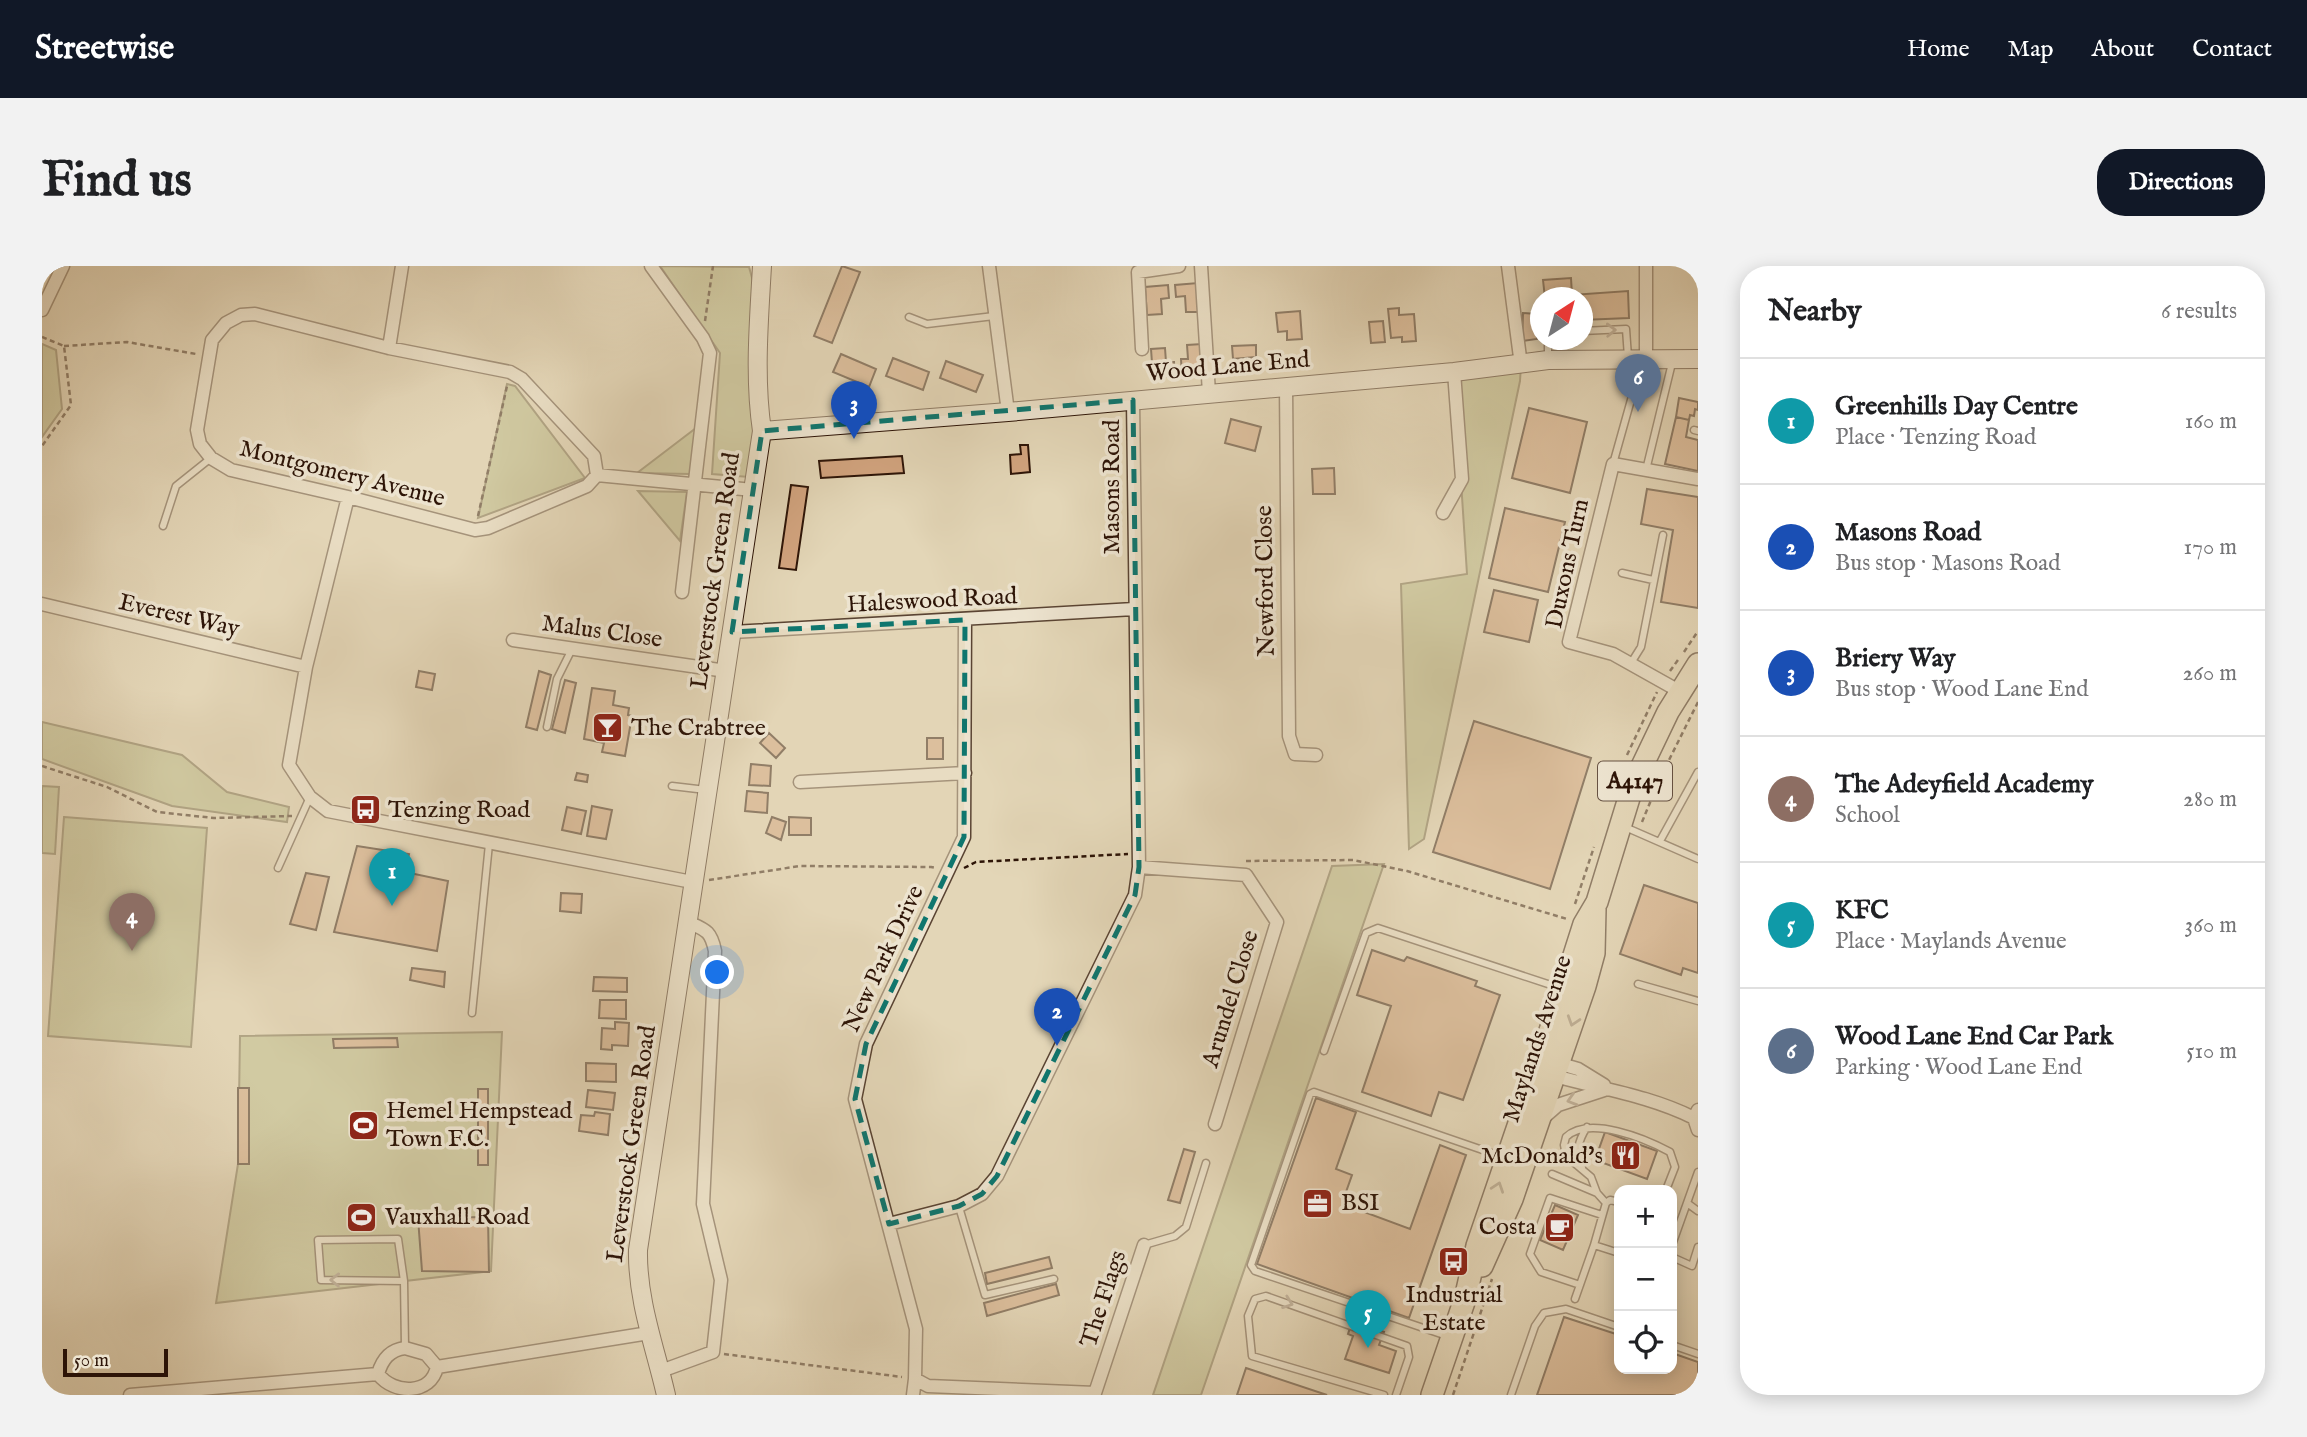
<!DOCTYPE html>
<meta charset="utf-8">
<style>
body{margin:0;font-family:"IM FELL English",serif;background:#f2f2f2;color:#202124}
.controls{position:absolute;right:21px;bottom:21px;display:grid;overflow:hidden;border-radius:14px;box-shadow:0 4px 18px #0003}
.controls button{width:63px;height:63px;display:grid;place-items:center;padding:0;border:0;border-bottom:2px solid #e0e0e0;background:#fff;color:#202124;font:35px sans-serif}
.compass{position:absolute;left:1488px;top:21px;width:63px;height:63px;border-radius:50%;background:#fff;box-shadow:0 4px 18px #0003;rotate:36deg}
.scale{position:absolute;left:21px;bottom:18px;width:105px;box-sizing:border-box;padding-left:7px;border:4px solid #2d1407;border-top:0;font-size:19px;line-height:24px;white-space:nowrap;color:#2d1407;-webkit-text-stroke:5px #ede4d0;paint-order:stroke}
.you{position:absolute;left:676px;top:707px;width:24px;height:24px;margin:-18px;border:5px solid #fff;border-radius:50%;background:#1a73e8;box-shadow:0 0 0 10px #1a73e833}
.badge{display:grid;place-items:center;width:46px;height:46px;border-radius:50%;background:#111827;color:#fff;font-size:23px;font-weight:700}
.pin{position:absolute;translate:-50% -58px;filter:drop-shadow(0 2px 4px #0008)}
.pin::after{content:'';position:absolute;top:37px;width:24px;height:21px;background:inherit;clip-path:polygon(0 0,100% 0,50% 100%)}
.list{margin:0;padding:0;list-style:none}
h2{display:flex;justify-content:space-between;align-items:center;height:91px;margin:0;padding:0 28px;font-size:30px}
h2 small{font-size:23px;font-weight:400;color:#757577}
.list li{display:grid;grid-template-columns:46px 1fr auto;gap:21px;align-items:center;box-sizing:border-box;height:126px;padding:0 28px;border-top:2px solid #e0e0e0}
.list b{display:block;font-size:26px;white-space:nowrap}
.list p{margin:0;font-size:23px;white-space:nowrap;color:#757577}
.list em{font-size:23px;font-style:normal;color:#757577}
.icon{flex:none;width:38px;height:38px;fill:none;stroke:currentColor;stroke-width:2;stroke-linecap:round;stroke-linejoin:round}
.map{position:relative;flex:none;width:1656px;height:1129px;overflow:hidden;border-radius:28px}
header{display:flex;align-items:center;gap:42px;box-sizing:border-box;height:98px;padding:0 35px;background:#111827;color:#fff}
header strong{font-size:33px}
nav{display:flex;gap:38px;margin-inline-start:auto;font-size:24px}
.intro{display:flex;align-items:center;justify-content:space-between;box-sizing:border-box;height:168px;padding:0 42px}
h1{margin:0;font-size:49px}
.button{padding:18px 32px;border-radius:28px;background:#111827;color:#fff;font-size:24px;font-weight:700}
main{display:flex;gap:42px;padding:0 42px}
aside{flex:1;background:#fff;border-radius:28px;box-shadow:0 4px 18px #0003}
.map>svg:first-child{display:block}
</style>
<header>
<strong>Streetwise</strong>
<nav><a>Home</a><a>Map</a><a>About</a><a>Contact</a></nav>
</header>
<div class="intro"><h1>Find us</h1><a class="button">Directions</a></div>
<main>
<div class="map">
<svg width="1656" height="1129" viewBox="0 0 1656 1129">
<rect width="100%" height="100%" fill="#e3d6b7"/>
<filter id="stains"><feTurbulence type="fractalNoise" baseFrequency=".00286" numOctaves="4"/><feColorMatrix values="0 0 0 0 .2 0 0 0 0 .09 0 0 0 0 .02 0 0 0 .5 -.17"/></filter>
<radialGradient id="worn" r=".72"><stop offset=".6" stop-color="#630" stop-opacity="0"/><stop offset="1" stop-color="#630" stop-opacity=".3"/></radialGradient>
<path fill="#bbbc89" stroke="#746848" stroke-width="2" d="M618,0L707,1L712,19L715,168L707,211L670,208L678,87Z
M0,78L14,84L20,143L0,171Z
M1479,99L1478,115L1382,573L1367,583L1359,318L1425,308L1412,106Z
M465,118L473,120L543,212L436,252Z
M654,162L648,208L595,207Z
M596,225L645,226L638,275Z
M0,456L140,489L185,526L247,541L245,556L130,540L0,493Z
M0,520L17,521L13,588L0,587Z
M22,551L165,562L149,781L6,770Z
M1342,598L1159,1129H1111L1290,600Z
M460,766L449,1005L174,1037L196,898L198,770Z"/>
<path fill="#d2a47f" stroke="#2d1407" stroke-width="2" d="M800,0L818,6L790,77L772,70Z
M1529,12L1530,29L1586,25L1587,52L1540,54V32H1503L1501,14Z
M1156,17L1158,46H1144L1143,30L1134,31L1133,19Z
M1126,19L1127,32L1119,33L1120,48L1105,49L1103,21Z
M1357,42V49L1372,48L1374,75L1360,76V71L1349,72L1346,43Z
M1258,45L1260,73L1245,74V65L1236,66L1234,47Z
M1481,47L1494,48L1495,73L1480,75Z
M1341,55L1343,76L1329,77L1327,56Z
M1160,78L1162,109L1140,110L1139,93H1146L1145,79Z
M1214,79V91L1191,93L1190,80Z
M1123,82L1124,96H1132L1133,110L1111,111L1109,83Z
M799,88L834,103L827,121L791,106Z
M1214,91L1215,104L1192,106L1191,93Z
M851,92L887,106L881,124L844,110Z
M904,95L941,109L934,126L898,112Z
M1637,132L1656,136V144L1653,143L1652,150L1648,149L1647,154L1634,151Z
M1487,142L1545,156L1528,227L1470,212Z
M1634,151L1647,154L1644,171L1656,174V205L1623,198Z
M1189,153L1219,161L1213,185L1183,177Z
M978,179H986L988,206L969,208L968,189L979,188Z
M860,190L862,207L779,212L777,195Z
M1292,202L1293,228H1271L1270,203Z
M749,219L766,221L754,304L737,302Z
M1605,223L1656,231V342L1619,336L1631,264L1599,258Z
M1463,242L1523,256L1506,326L1447,312Z
M1452,324L1496,334L1487,376L1442,366Z
M377,405L393,408L390,424L374,421Z
M497,405L509,409L495,464L484,461Z
M523,414L534,417L523,467L510,463Z
M550,422L573,425L571,439L587,442L586,449L590,450L583,490L560,486L562,477L542,473Z
M1432,455L1549,492L1508,623L1391,586Z
M727,467L743,482L734,492L718,477Z
M885,472H901V493H885Z
M709,498L729,500L728,520L707,519Z
M535,507L546,509L545,516L533,514Z
M705,525L726,527L725,547L703,545Z
M550,540L570,544L564,573L545,570Z
M525,541L544,545L539,568L520,564Z
M730,551L744,556L739,574L724,567Z
M747,551L769,552V569H747Z
M315,580L367,588L363,606L406,615L395,685L292,666Z
M264,607L287,611L274,664L248,658Z
M1602,619L1656,637V707L1641,702L1639,709L1578,688Z
M519,627L540,628L539,647L518,645Z
M1330,684L1362,695L1365,691L1435,715L1433,720L1458,729L1421,834L1397,826L1389,850L1320,826L1349,740L1315,729Z
M370,702L403,706L402,721L368,714Z
M552,711L585,712V726L551,725Z
M558,734H584V753L557,752Z
M573,756L587,757L586,780L570,779V784L559,783L560,762L573,763Z
M355,772L356,781L292,782L291,773Z
M544,797L574,798V816L544,815Z
M196,822H207V898H196Z
M436,823H446V899H436Z
M546,824L573,827L571,844L544,841Z
M1274,832L1314,846L1294,903L1310,909L1304,926L1318,932L1314,943L1368,963L1398,879L1424,889L1367,1052L1215,998Z
M553,846L568,848L566,869L537,865L539,849L552,850Z
M1563,866L1615,885L1605,913L1553,894Z
M1142,883L1153,886L1138,937L1126,934Z
M1513,939L1536,949L1521,984L1498,974Z
M446,951L447,1006L380,1005L376,952Z
M1007,991L1010,1002L945,1018L943,1007Z
M1014,1018L1017,1029L945,1050L942,1037Z
M1522,1051L1577,1069V1103H1630V1087L1656,1096V1129H1495Z
M1310,1056L1342,1066L1337,1079L1354,1085L1347,1107L1303,1093L1311,1070L1306,1068Z
M1204,1102L1285,1129H1195Z"/>
<g fill="none" stroke-linecap="round" stroke-linejoin="round">
<defs>
<path id="lane" d="M867,51L885,58L952,50
M1540,65L1584,63L1586,91
M1506,74V92
M1652,164L1656,165
M1571,198L1594,116
M1604,204L1630,97
M121,260L134,220L169,192
M1580,307L1611,314
M1589,397L1599,381L1621,269
M505,461L515,413L530,383
M630,520L664,524
M1583,561L1656,593
M1618,575L1656,506
M236,602L268,531
M1596,718L1656,735
M430,747L447,578
M1282,785L1324,667L1336,662L1518,722
M1540,902C1533,886 1536,875 1545,861
M1510,908L1555,927
M1564,937L1555,927L1549,911L1524,890L1522,879L1524,871C1547,849 1604,873 1628,886L1633,901L1624,924
M1564,937L1552,979L1577,987
M1564,937L1568,934L1577,936
M1645,937L1656,945
M917,941L943,1029L1012,1013
M1102,979L1133,970L1144,961L1164,897
M1630,979L1656,906
M1630,991L1650,1000L1656,981
M362,1015L279,1014L276,974L356,973L362,1015L363,1081
M1538,1019L1499,1006L1488,988L1508,932L1560,949
M1533,1033L1552,979
M1405,1070L1213,1005L1209,999L1268,828L1272,826L1461,891
M1630,1079L1656,1088
M1342,1129L1210,1090L1206,1050L1213,1033L1224,1030L1365,1080L1367,1091L1354,1129
M1469,1129L1493,1060L1502,1047L1524,1043L1577,1061"/>
<path id="street" d="M609,0L661,72L668,87L640,326
M947,0L966,146
M1159,0L1167,127
M1466,0L1479,99
M0,44L21,0
M213,48L347,82L468,106L480,113L552,190L555,209L545,220L446,262L433,264L306,231L189,204L169,192L158,178L155,164L170,74L184,57L199,49Z
M347,82L360,0
M1100,83L1096,6L1137,0
M1604,92V0
M1244,120L1247,470L1253,488L1274,489
M555,209L711,224
M306,231L264,401L247,499L268,531L286,545L650,616
M1401,247L1420,213L1412,106
M0,338L264,401
M690,366L1092,343
M471,374L684,405
M1637,425L1571,388L1527,376L1571,198L1656,213
M758,516L923,507
M1097,601L1204,609L1235,656L1173,858
M1512,796L1536,803L1562,819
M1509,807L1513,810C1560,823 1608,830 1652,852
M1656,844L1652,852L1656,864
M1500,853L1516,839L1562,824
M847,958L917,940L940,928L955,910L1093,629L1097,601L1091,134
M363,1082L384,1088L395,1101C389,1129 352,1129 336,1108C340,1094 347,1084 363,1082Z
M395,1101L607,1067
M619,1105L671,1086L679,1014L661,938L673,685C669,665 664,664 646,656
M873,1113L886,1120L1053,1127L1102,979
M88,1129L336,1108
M871,1129L873,1113L874,1063L813,833L824,778L922,571L923,354"/>
<path id="secondary" d="M720,165L966,146L1412,106L1506,94L1656,93
M624,1129C613,1081 595,1034 596,984L720,165C712,111 717,54 720,0"/>
<path id="primary" d="M1440,1000L1470,933L1543,720L1552,687L1553,643
M1390,1129L1423,1033L1435,980L1498,796L1542,658L1555,636L1591,519L1626,446L1656,398"/>
</defs>
<use href="#lane" stroke="#5a4433" stroke-width="9"/>
<use href="#street" stroke="#5a4433" stroke-width="15"/>
<use href="#secondary" stroke="#2d1407" stroke-width="20"/>
<use href="#primary" stroke="#2d1407" stroke-width="24"/>
<path stroke="#2d1407" stroke-width="2.5" stroke-dasharray="5 3.5" stroke-linecap="butt" d="M663,55L671,0
M0,71L22,80L29,139L0,180
M22,80L85,76L154,88
M436,250L465,120
M1642,386L1656,365
M1628,405L1636,394
M1585,489L1615,426
M0,500L65,521L115,546L172,552L250,550
M1600,556L1619,510L1656,436
M1204,595L1311,594L1365,605L1525,653
M922,602L934,596L1086,588
M667,614L758,600L889,601L894,602
M1533,638L1552,581
M682,1088L860,1111
M1411,1129L1450,1013"/>
<use href="#lane" stroke="#ede4d0" stroke-width="6"/>
<use href="#street" stroke="#ede4d0" stroke-width="12"/>
<use href="#secondary" stroke="#ede4d0" stroke-width="18"/>
<use href="#primary" stroke="#e3d6b7" stroke-width="21"/>
</g>
<defs><path id="oneway-chevron" d="M-2-3.5L2.5 0L-2 3.5" fill="none" stroke-width="1.6" stroke-linecap="round" stroke-linejoin="round" transform="scale(1.75)"/></defs>
<g stroke="#978676">
<use href="#oneway-chevron" transform="translate(1569 64) rotate(-2)"/>
<use href="#oneway-chevron" transform="translate(1530 834) rotate(163)"/>
<use href="#oneway-chevron" transform="translate(293 1014) rotate(-179)"/>
<use href="#oneway-chevron" transform="translate(1246 1037) rotate(20)"/>
</g>
<g stroke="#917f68">
<use href="#oneway-chevron" transform="translate(1531 755) rotate(108)"/>
<use href="#oneway-chevron" transform="translate(1456 921) rotate(-71)"/>
</g>
<path d="M0 0H1656V1129H0ZM1091,134L1097,601L1093,629L955,910L940,928L917,940L847,958L813,833L824,778L922,571L923,354L690,366L720,165Z" fill="#e3d6b7" fill-opacity=".55" fill-rule="evenodd"/>
<path fill="none" stroke="#0f766e" stroke-width="5" stroke-dasharray="14 9" stroke-linejoin="round" d="M1091,134L1097,601L1093,629L955,910L940,928L917,940L847,958L813,833L824,778L922,571L923,354L690,366L720,165Z"/>
<defs>
<symbol id="bar-square" viewBox="-11 -11 22 22"><rect x="-9" y="-9" width="18" height="18" rx="4" fill="#8f2418" stroke="#ede4d0"/><path d="M-6-5H6L.8 .8V4.5H3.5V6h-7V4.5H-.8V.8Z" fill="#fff"/></symbol>
<symbol id="bus-square" viewBox="-11 -11 22 22"><rect x="-9" y="-9" width="18" height="18" rx="4" fill="#8f2418" stroke="#ede4d0"/><path d="M-5-6H5V4H4V6H2V4H-2V6H-4V4H-5ZM-3.5-4V0h7V-4ZM-3.5 1.2v1.5H-2V1.2ZM2 1.2v1.5H3.5V1.2Z" fill="#fff"/></symbol>
<symbol id="stadium-square" viewBox="-11 -11 22 22"><rect x="-9" y="-9" width="18" height="18" rx="4" fill="#8f2418" stroke="#ede4d0"/><path d="M0-5a6.5 5 0 1 0 0 10a6.5 5 0 1 0 0-10ZM-3.5-1.8h7v3.6h-7Z" fill="#fff"/></symbol>
<symbol id="restaurant-square" viewBox="-11 -11 22 22"><rect x="-9" y="-9" width="18" height="18" rx="4" fill="#8f2418" stroke="#ede4d0"/><path d="M-5-6h1v4h1v-4h1v4h1v-4h1v5L-1.5 .5V6h-2V.5L-5-1ZM5-6V6H3V1.5H1.5Q1.5-4 5-6Z" fill="#fff"/></symbol>
<symbol id="office-square" viewBox="-11 -11 22 22"><rect x="-9" y="-9" width="18" height="18" rx="4" fill="#8f2418" stroke="#ede4d0"/><path d="M-6-3h4V-5.5h4V-3h4V5H-6ZM-1-4.5V-3h2v-1.5ZM-6 0V1H6V0Z" fill="#fff"/></symbol>
<symbol id="cafe-square" viewBox="-11 -11 22 22"><rect x="-9" y="-9" width="18" height="18" rx="4" fill="#8f2418" stroke="#ede4d0"/><path d="M-5.5-4.5H6V0H3Q3 3.5 0 3.5H-2.5Q-5.5 3.5-5.5 0ZM3-3.2v2h1.7v-2ZM-6 4.5H4V6H-6Z" fill="#fff"/></symbol>
</defs>
<g fill-rule="evenodd">
<use href="#bar-square" x="548" y="444" width="35" height="35"/>
<use href="#bus-square" x="306" y="526" width="35" height="35"/>
<use href="#stadium-square" x="304" y="842" width="35" height="35"/>
<use href="#restaurant-square" x="1566" y="872" width="35" height="35"/>
<use href="#office-square" x="1258" y="920" width="35" height="35"/>
<use href="#stadium-square" x="302" y="934" width="35" height="35"/>
<use href="#cafe-square" x="1500" y="944" width="35" height="35"/>
<use href="#bus-square" x="1394" y="978" width="35" height="35"/>
</g>
<g text-anchor="middle" dominant-baseline="central" stroke-width="7" stroke-linejoin="round" paint-order="stroke">
<rect fill="#ede4d0" stroke="#675243" stroke-width="2" x="1556" y="495.5" width="74" height="39" rx="5"/>
<g font-size="23" font-weight="bold" fill="#2d1407">
<text x="1593" y="515">A4147</text>
</g>
<g font-size="24" fill="#2d1407" stroke="#ede4d0">
<text transform="translate(1186 101) rotate(-5)">Wood Lane End</text>
<text transform="translate(300 208) rotate(14)">Montgomery Avenue</text>
<text transform="translate(1070 221) rotate(-90)">Masons Road</text>
<text transform="translate(1526 298) rotate(-78)">Duxons Turn</text>
<text transform="translate(674 305) rotate(-82)">Leverstock Green Road</text>
<text transform="translate(1224 315) rotate(-91)">Newford Close</text>
<text transform="translate(890 335) rotate(-3)">Haleswood Road</text>
<text transform="translate(137 350) rotate(13)">Everest Way</text>
<text transform="translate(560 366) rotate(8)">Malus Close</text>
<text transform="translate(842 693) rotate(-65)">New Park Drive</text>
<text transform="translate(1189 733) rotate(-73)">Arundel Close</text>
<text transform="translate(1496 773) rotate(-72)">Maylands Avenue</text>
<text transform="translate(590 878) rotate(-82)">Leverstock Green Road</text>
<text transform="translate(1062 1033) rotate(-72)">The Flags</text>
</g>
<g font-size="24" fill="#2d1407" stroke="#ede4d0" text-anchor="start">
<text x="589" y="462">The Crabtree</text>
<text x="346" y="544">Tenzing Road</text>
<text x="344" y="845">Hemel Hempstead<tspan x="344" dy="28">Town F.C.</tspan></text>
<text x="1561" y="890" text-anchor="end">McDonald's</text>
<text x="1299" y="937">BSI</text>
<text x="343" y="951">Vauxhall Road</text>
<text x="1494" y="961" text-anchor="end">Costa</text>
<text x="1412" y="1029" text-anchor="middle">Industrial<tspan x="1412" dy="28">Estate</tspan></text>
</g>
</g>
<rect width="100%" height="100%" filter="url(#stains)"/>
<rect width="100%" height="100%" fill="url(#worn)"/>
</svg>
<div class="controls">
<button>+</button>
<button>−</button>
<button><svg class="icon" aria-label="locate" viewBox="0 0 24 24"><circle cx="12" cy="12" r="6"/><path d="M12 2v4M12 18v4M2 12h4M18 12h4"/></svg></button>
</div>
<svg class="compass" viewBox="-18 -18 36 36"><path d="M0-13l5 13h-10z" fill="#e53935"/><path d="M0 13l5-13h-10z" fill="#757577"/></svg>
<div class="scale">50 m</div>
<div class="you"></div>
<div class="pin badge" style="left:350px;top:640px;background:#0f9aa8">1</div>
<div class="pin badge" style="left:1015px;top:780px;background:#1a4fb4">2</div>
<div class="pin badge" style="left:812px;top:173px;background:#1a4fb4">3</div>
<div class="pin badge" style="left:90px;top:685px;background:#8d6e63">4</div>
<div class="pin badge" style="left:1326px;top:1082px;background:#0f9aa8">5</div>
<div class="pin badge" style="left:1596px;top:146px;background:#5c6f8a">6</div>
</div>
<aside>
<h2>Nearby<small>6 results</small></h2>
<ul class="list">
<li><span class="badge" style="background:#0f9aa8">1</span><div><b>Greenhills Day Centre</b><p>Place · Tenzing Road</p></div><em>160 m</em></li>
<li><span class="badge" style="background:#1a4fb4">2</span><div><b>Masons Road</b><p>Bus stop · Masons Road</p></div><em>170 m</em></li>
<li><span class="badge" style="background:#1a4fb4">3</span><div><b>Briery Way</b><p>Bus stop · Wood Lane End</p></div><em>260 m</em></li>
<li><span class="badge" style="background:#8d6e63">4</span><div><b>The Adeyfield Academy</b><p>School</p></div><em>280 m</em></li>
<li><span class="badge" style="background:#0f9aa8">5</span><div><b>KFC</b><p>Place · Maylands Avenue</p></div><em>360 m</em></li>
<li><span class="badge" style="background:#5c6f8a">6</span><div><b>Wood Lane End Car Park</b><p>Parking · Wood Lane End</p></div><em>510 m</em></li>
</ul>
</aside>
</main>
